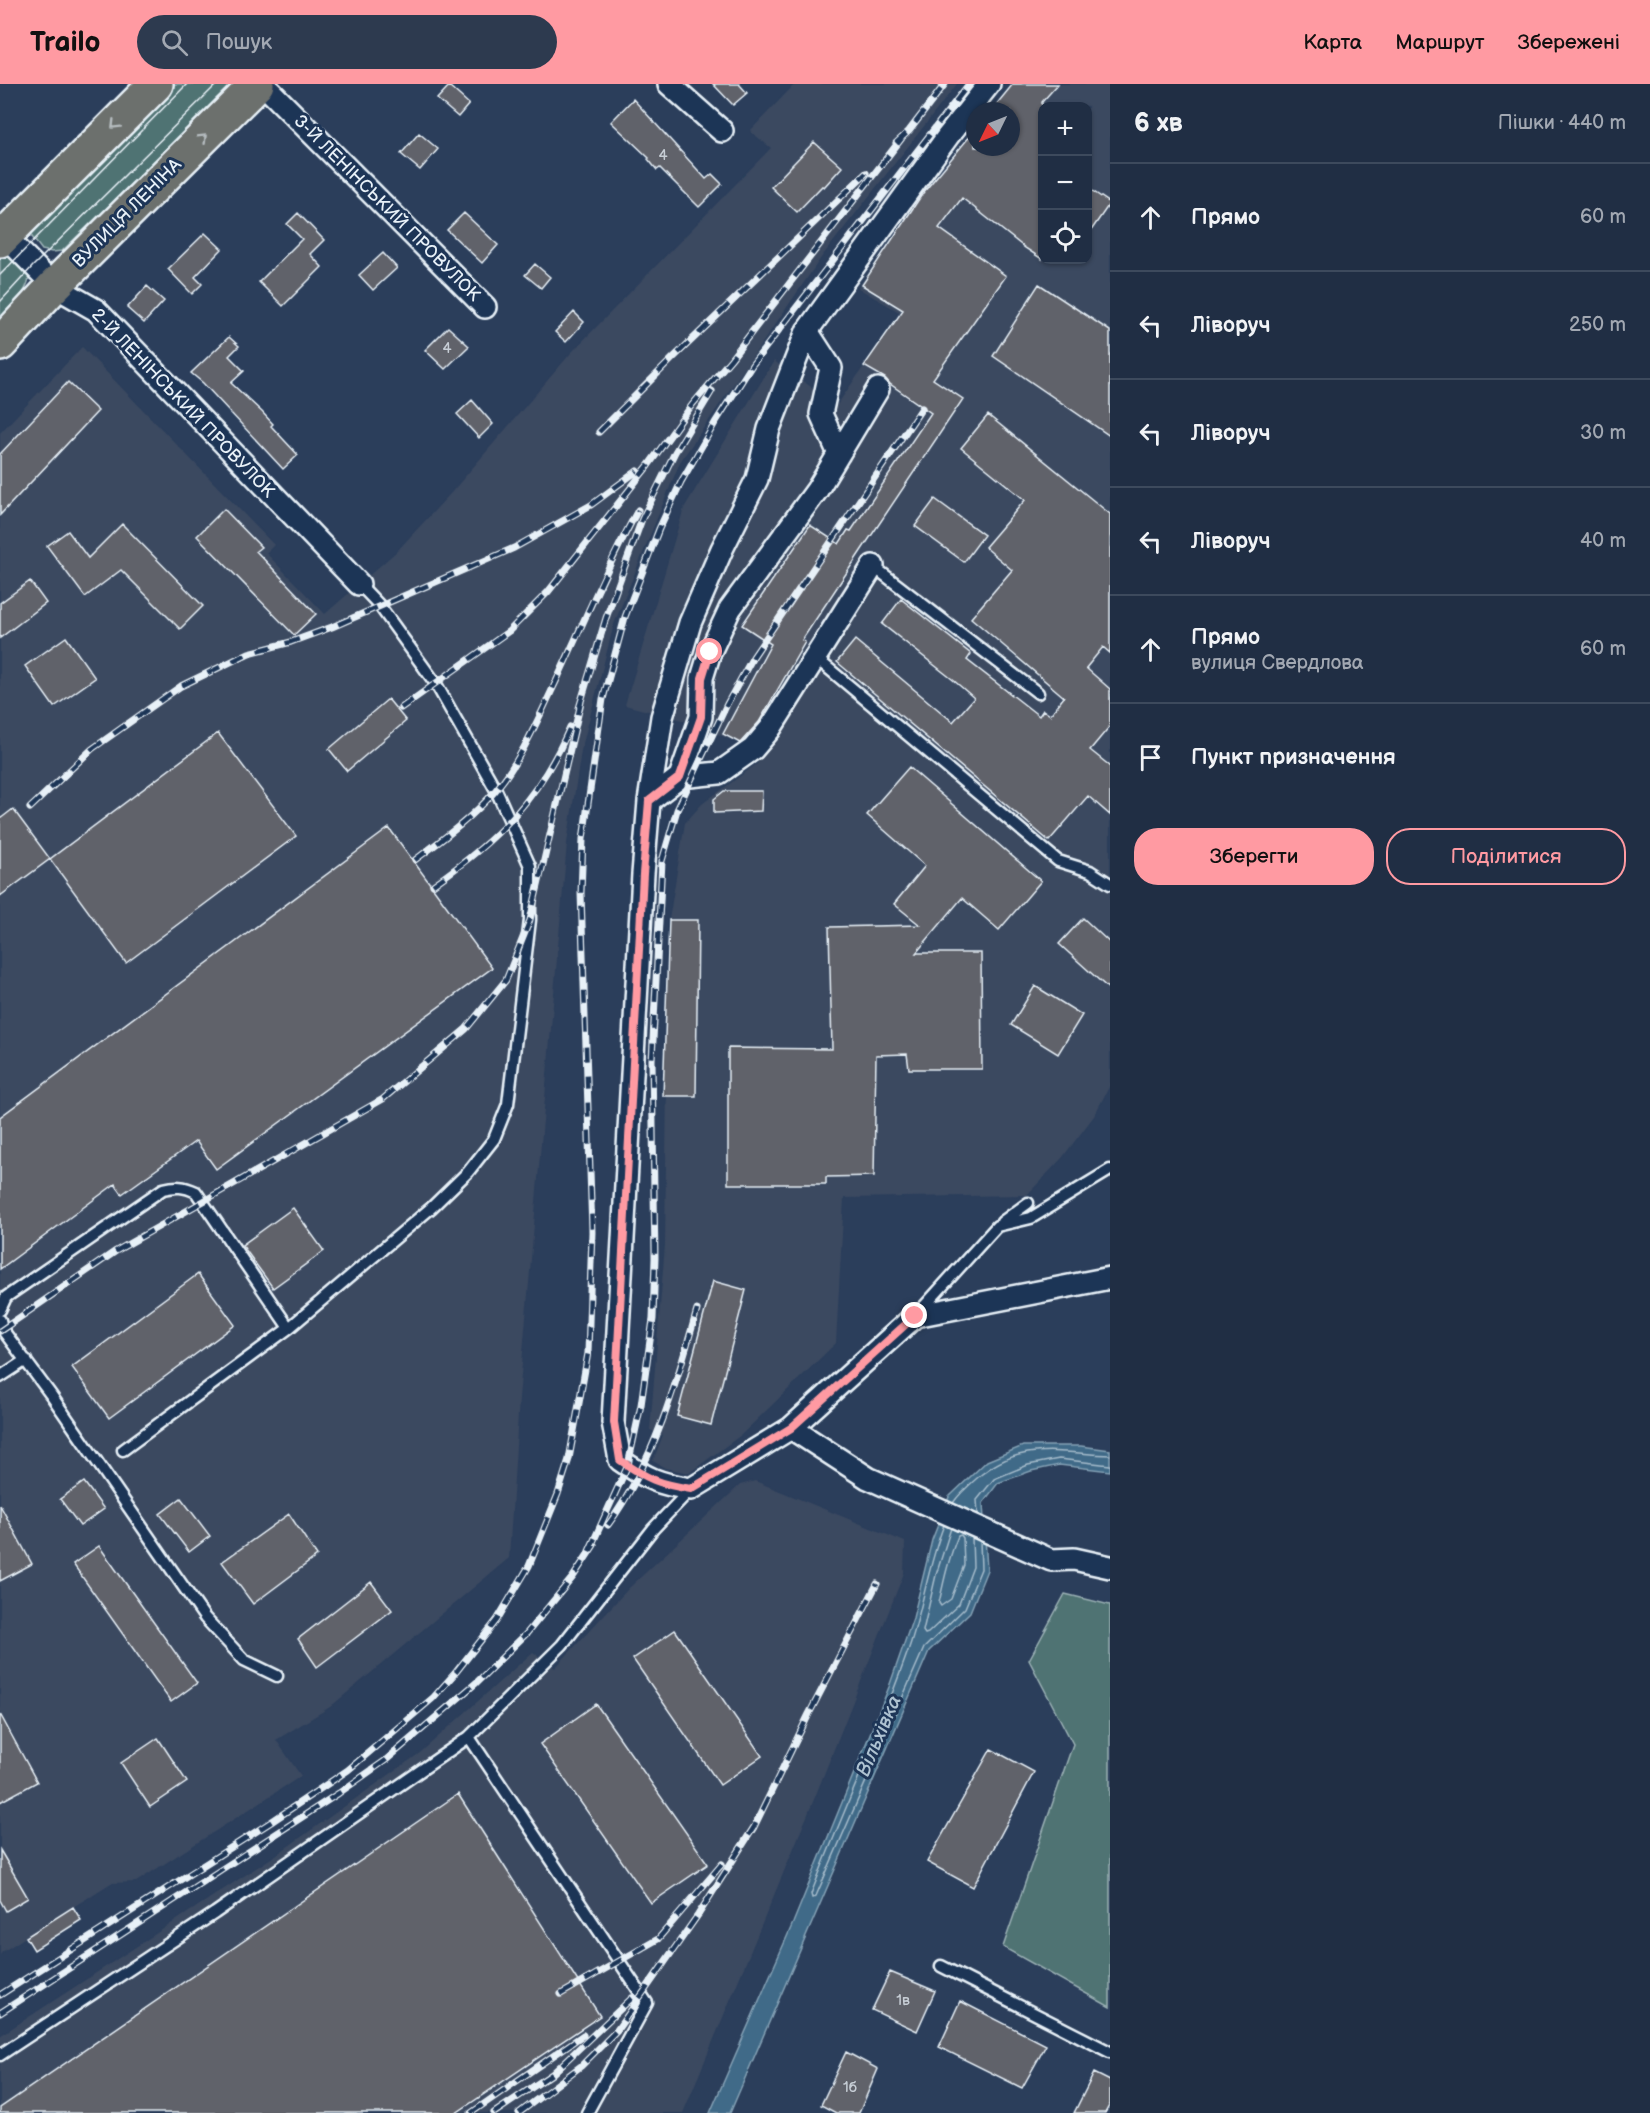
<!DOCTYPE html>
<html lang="uk">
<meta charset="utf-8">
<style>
body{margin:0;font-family:"Balsamiq Sans",sans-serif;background:#2d3a4f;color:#f1f3f6}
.controls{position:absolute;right:18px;top:18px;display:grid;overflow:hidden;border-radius:12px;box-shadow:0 2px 4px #0004}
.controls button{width:54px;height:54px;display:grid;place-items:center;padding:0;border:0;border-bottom:2px solid #3d4a5d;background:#202e44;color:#f1f3f6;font:30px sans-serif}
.compass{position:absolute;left:966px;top:18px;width:54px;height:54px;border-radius:50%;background:#202e44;box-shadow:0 2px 4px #0004;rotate:227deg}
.stop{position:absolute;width:18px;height:18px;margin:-14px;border:4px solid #ff9aa2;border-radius:50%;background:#fff}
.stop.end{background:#ff9aa2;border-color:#fff;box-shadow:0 2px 6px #0008}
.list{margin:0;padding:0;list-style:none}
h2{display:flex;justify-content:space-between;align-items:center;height:78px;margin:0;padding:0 24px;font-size:26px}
h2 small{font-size:20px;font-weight:400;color:#a2a8b2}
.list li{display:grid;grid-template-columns:39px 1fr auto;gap:18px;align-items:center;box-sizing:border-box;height:108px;padding:0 24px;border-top:2px solid #3d4a5d}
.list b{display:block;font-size:22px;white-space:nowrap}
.list p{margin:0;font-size:20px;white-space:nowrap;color:#a2a8b2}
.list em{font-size:20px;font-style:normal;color:#a2a8b2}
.actions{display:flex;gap:12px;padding:18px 24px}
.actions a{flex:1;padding:14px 0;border:2px solid #ff9aa2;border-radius:24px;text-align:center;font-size:21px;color:#ff9aa2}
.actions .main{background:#ff9aa2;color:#111}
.icon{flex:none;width:33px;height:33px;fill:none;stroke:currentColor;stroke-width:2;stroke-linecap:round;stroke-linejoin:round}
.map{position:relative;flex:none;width:1110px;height:2029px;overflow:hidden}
header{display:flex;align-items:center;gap:36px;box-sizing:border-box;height:84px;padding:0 30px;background:#ff9aa2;color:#111}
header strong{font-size:28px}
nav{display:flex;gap:33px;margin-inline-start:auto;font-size:21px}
.search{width:420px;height:54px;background:#2d3a4f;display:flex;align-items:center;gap:15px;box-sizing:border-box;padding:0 21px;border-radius:33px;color:#a2a8b2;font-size:22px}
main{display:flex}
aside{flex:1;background:#202e44}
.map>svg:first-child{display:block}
</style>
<header>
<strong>Trailo</strong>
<div class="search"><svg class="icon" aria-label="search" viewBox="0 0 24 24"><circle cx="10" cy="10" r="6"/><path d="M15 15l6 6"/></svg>Пошук</div>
<nav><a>Карта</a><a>Маршрут</a><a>Збережені</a></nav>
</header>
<main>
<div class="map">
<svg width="1110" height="2029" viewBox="0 0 1110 2029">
<rect width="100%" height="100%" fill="#2b3e5b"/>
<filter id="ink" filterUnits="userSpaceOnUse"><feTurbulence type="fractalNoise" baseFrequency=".0167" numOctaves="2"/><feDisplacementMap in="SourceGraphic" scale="12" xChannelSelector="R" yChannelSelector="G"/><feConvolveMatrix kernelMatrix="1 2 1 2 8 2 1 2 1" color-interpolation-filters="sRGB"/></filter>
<g filter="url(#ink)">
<path fill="#3b4960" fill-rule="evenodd" d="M795,0H957L823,171L680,378L614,540L581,667L567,759L519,1314L509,1474L330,1623L276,1656L301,1692L136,1798L111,1799L2,1868L0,1871V349L82,263L274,461L266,469L325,530L397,467L451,409L571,269L771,64L750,47Z
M1013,0H1110V1001L1094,1032L1062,1074L1027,1111L844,1114L836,1259L741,1351L689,1389L665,1384L653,1377L663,1351L650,1346L665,1161L669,836L685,739L702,720L758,679L746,662L686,637L625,621L684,424L774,277L837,321L901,229L858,204L923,109L975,63H1011V27H991ZM1042,22H1088V176H1042Z
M755,1397L905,1458L904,1489L815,1713L683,2029H0V1952L276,1771L420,1669L533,1568L555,1584L629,1504L740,1401Z"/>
<path fill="#507373" stroke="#9cb2b6" stroke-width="1.5" d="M175,0H235L62,167L52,168L42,166L32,153V143Z
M10,169L30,188C28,210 14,219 0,235V173Z
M1065,1510L1110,1521V1923L1003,1863L1073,1660L1029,1576Z"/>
<path fill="#416b88" stroke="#84a1b5" stroke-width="1.5" d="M1023,1362H1081L1110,1366V1387L1059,1381L1031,1387L998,1399L983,1419L987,1486L970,1528L929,1567L730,2029H710L793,1839L889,1603L913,1534L932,1456L949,1413L987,1377Z"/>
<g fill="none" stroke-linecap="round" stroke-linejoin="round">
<path stroke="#a5bbcb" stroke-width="1.5" d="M953,1419C959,1410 968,1402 976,1395C1019,1356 1058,1369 1110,1371
M978,1430L977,1416L994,1395L1028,1381L1059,1375L1110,1381
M944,1441C928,1481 923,1524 909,1564C880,1647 843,1728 811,1810L812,1814L816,1812L924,1564L965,1524L981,1485L980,1457
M951,1444L936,1491L923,1547L925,1550L928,1549L959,1520L973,1483L972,1454
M961,1451L963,1454L964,1481L951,1515L941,1522L939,1519C944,1496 949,1473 958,1452Z"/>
</g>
<path fill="#61626b" stroke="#e8f1f8" stroke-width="1.5" d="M713,0H739L747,9L733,21Z
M1013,0H1058L1042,18V175L1025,164L962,114L939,144L1006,192L933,295L963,315L867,458L802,556L805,558L759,638L740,659L723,650L771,560L742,541L810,441L839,460L848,446L851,447L931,329L890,300L885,294L864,282L903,226L862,201L923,109L975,46V63H1011V27H991Z
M449,2L469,20L458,33L437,15Z
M633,15L706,95L712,90L722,100L699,123L660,84L657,86L648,75L649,74L611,38Z
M419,49L438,65L420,86L401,70Z
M814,58L842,83L824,103L822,102L797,128L771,103Z
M1088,104L1110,119L1088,151Z
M298,129L324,156L310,170L322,183L283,222L259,198L302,155L287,140Z
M464,129L498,161L482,179L447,146Z
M205,149L222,165L195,193L202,200L192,210L168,185Z
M383,169L397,184L373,206L359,191Z
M535,180L550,193L541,204L525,191Z
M1039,200L1110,247V352L993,272Z
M147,202L164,217L144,239L127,224Z
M574,228L584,238L566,258L555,248Z
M448,243L469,262L445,285L425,266Z
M229,253L239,262L229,272L244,287L231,299L262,328L273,340L271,342L298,371L283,385L203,299L191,289Z
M68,298L98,327L0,431V370Z
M472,316L493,340L479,354L457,330Z
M988,331L1110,430V569L1103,563L1086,584L1110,605V642L1090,666L1110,682V731L1088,712L1049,757L837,578L855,556L953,638L974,614L952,595L882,540L901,515L971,570L967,576L1039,632L1043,626L1050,631L1064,613L971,534L1012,486L985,463L1025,416L961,364Z
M935,415L984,451L964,478L915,442Z
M224,425L261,463L256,467L316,530L294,551L197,452Z
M122,440L203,522L180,545L121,486L85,513L47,462L68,447L88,474Z
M30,497L46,519L0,554V519Z
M66,553L95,594L54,623L25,582Z
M388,615L406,637L347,687L329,665Z
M218,649L296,752L126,879L50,775Z
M909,683L1041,797L999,846L962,814L916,869H981L982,985H909L907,970L876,971L874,1092L826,1093V1100H728V964L832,965L829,843L920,841L894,820L925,782L867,731Z
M724,707H762L761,727L714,729V715Z
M13,725L50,775L0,812V735Z
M389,744L492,884L216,1085L196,1057L122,1110L115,1100L0,1185V1033Z
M1083,834L1110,859V906L1059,860Z
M669,836H698L696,1012H663Z
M1035,902L1082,931L1058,970L1011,941Z
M293,1124L324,1167L273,1204L242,1161Z
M198,1190L235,1241L109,1334L72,1283Z
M713,1197L746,1206L711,1341L677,1332Z
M84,1398L104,1425L80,1442L60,1415Z
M181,1414L210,1452L189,1468L160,1430Z
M0,1421L32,1480L0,1497Z
M289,1430L317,1472L253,1520L222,1478Z
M99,1462L197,1599L171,1618L73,1480Z
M371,1498L392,1526L317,1583L298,1555Z
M675,1546L762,1672L720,1701L633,1575Z
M596,1620L708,1780L651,1819L540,1660Z
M0,1630L37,1698L0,1718Z
M158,1654L187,1698L150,1723L121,1679Z
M991,1665L1034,1688L973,1803L927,1778Z
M458,1710L600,1932L456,2029H0V2024Z
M0,1766L28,1814L6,1827L0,1816Z
M73,1823L81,1836L34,1866L26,1853Z
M890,1888L935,1907L917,1947L872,1926Z
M960,1917L1046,1961L1022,2004L939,1963Z
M846,1968L878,1985L859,2029H836L821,2021Z
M1094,1989L1110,1997V2020L1105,2029H1074Z"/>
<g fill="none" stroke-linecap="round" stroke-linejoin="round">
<defs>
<path id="service" d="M873,482L1038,609
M816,574L1058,777L1090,787L1110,800
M1002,1138L1028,1119
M0,1226L6,1213L163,1105C176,1102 184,1102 196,1108L289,1244
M919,1228L997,1142L1031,1134L1110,1086
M0,1236L2,1245L51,1311L205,1534L244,1576L277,1592
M0,1293L26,1276
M123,1366L289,1244L431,1124L468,1088L494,1055L508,1020L530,836V782L496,706L436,600L379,521L359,500
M941,1882L1110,1968
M0,1971L215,1829L469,1653
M587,2029L647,1919L469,1653L562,1561L653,1445L691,1405"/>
<path id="minor" d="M263,0L485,223
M669,0L722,47
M0,147L54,202L96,226L359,500
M807,247L831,284L821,330L839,370
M873,482L770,645L753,665L719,689L680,693L649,717L643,790L613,1338L620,1376C647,1395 659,1400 691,1405L791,1344L868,1394L1051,1476L1074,1475L1110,1483
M680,693L701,633L702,594L710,568L730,525L817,406L878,305
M649,717L662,633L690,539L722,465L757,395L769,345L807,247L948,52L989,0
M791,1344L915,1232L1110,1194"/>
<path id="primary" d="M0,156L156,0
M0,260L54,202L257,0"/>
</defs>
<use href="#service" stroke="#e8f1f8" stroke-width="15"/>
<use href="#minor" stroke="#e8f1f8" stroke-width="26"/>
<use href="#primary" stroke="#e8f1f8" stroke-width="38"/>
<use href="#service" stroke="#1d3557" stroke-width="10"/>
<use href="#minor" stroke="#1d3557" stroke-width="21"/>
<use href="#primary" stroke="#6c706d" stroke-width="33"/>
<path stroke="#e8f1f8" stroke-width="1.5" d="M0,191L187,0
M0,218L33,182L217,0"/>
<defs>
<path id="rail" d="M896,59L909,47L945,0
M599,348L673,274L866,89
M401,624L509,547L548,508L648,382L692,321L731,275L902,54
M579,624L606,534L642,435L675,368L712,307
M30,724L92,665L181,602L249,569L291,558L332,543L514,464L591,421L637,387
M415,776C443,755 472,734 495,707C520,677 536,640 553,604C581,545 606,483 638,426
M433,801C496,757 539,715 570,643
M0,1247L116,1167L383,1015L466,945L506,896L530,836L581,618
M608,1441C654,1378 676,1301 697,1226
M589,1467L628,1381L641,1321L653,1235L655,1174L652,976L662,777L677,726L727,620L753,573L922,324
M561,1910L658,1855L722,1780
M0,1911L271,1738L348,1686L433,1614L456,1588L497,1536L529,1482L558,1410L569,1375L588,1269L592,1148L581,809L583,755L603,615L625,533L659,445L681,398L715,339L752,281L969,0
M0,1929L339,1709L386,1676L476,1599L527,1549L573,1493L594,1461
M471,2029L583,1951
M494,2029L552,1990L632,1914
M519,2029L581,1982L617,1946L698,1831L754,1743L809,1630L877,1500"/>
</defs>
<use href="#rail" stroke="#e8f1f8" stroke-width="7"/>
<use href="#rail" stroke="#1d3557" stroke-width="4.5" stroke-dasharray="14" stroke-linecap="butt"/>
</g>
<defs><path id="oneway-chevron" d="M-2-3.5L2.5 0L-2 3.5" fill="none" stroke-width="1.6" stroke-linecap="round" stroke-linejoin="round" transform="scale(1.5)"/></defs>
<g stroke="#b6bdc0">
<use href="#oneway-chevron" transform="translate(115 41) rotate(135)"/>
<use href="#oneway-chevron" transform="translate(203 54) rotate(-45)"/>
</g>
</g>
<g fill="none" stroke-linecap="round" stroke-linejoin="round" filter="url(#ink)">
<path stroke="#ff9aa2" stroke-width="8" d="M710,568L702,594L701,633L680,693L649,717L643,790L614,1338L620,1376C647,1395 659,1400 691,1405L791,1344L915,1232"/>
</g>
<g text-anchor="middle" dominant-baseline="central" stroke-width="6" stroke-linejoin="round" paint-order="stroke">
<g font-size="15" fill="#c6cdd5">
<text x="663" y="71">4</text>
<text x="447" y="264">4</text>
<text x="903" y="1916">1в</text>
<text x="850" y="2003">1б</text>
</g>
<g font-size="18" fill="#e8f1f8" stroke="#1d3557">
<text transform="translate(387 124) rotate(45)">3-Й ЛЕНІНСЬКИЙ ПРОВУЛОК</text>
<text transform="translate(127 129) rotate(-45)">ВУЛИЦЯ ЛЕНІНА</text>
<text transform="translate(183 319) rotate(46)">2-Й ЛЕНІНСЬКИЙ ПРОВУЛОК</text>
</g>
<g font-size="20" font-style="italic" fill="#aec2d1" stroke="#1d3557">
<text transform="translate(879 1652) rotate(-67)">Вільхівка</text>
</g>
</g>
</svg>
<div class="controls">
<button>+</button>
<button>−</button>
<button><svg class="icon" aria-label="locate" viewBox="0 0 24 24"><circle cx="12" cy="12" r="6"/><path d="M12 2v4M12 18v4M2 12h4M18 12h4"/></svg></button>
</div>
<svg class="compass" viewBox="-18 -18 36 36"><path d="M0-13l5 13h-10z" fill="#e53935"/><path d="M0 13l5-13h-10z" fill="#a2a8b2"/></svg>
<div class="stop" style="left:710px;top:568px"></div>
<div class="stop end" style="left:915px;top:1232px"></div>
</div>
<aside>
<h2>6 хв<small>Пішки · 440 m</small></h2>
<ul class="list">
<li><svg class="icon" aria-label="ahead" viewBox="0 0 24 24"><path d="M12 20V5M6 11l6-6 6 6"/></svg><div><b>Прямо</b></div><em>60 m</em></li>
<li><svg class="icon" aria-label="left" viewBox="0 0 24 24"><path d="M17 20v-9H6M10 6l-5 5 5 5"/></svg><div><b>Ліворуч</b></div><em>250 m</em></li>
<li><svg class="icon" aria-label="left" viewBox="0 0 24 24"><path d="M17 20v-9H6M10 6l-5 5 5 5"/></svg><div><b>Ліворуч</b></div><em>30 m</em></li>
<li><svg class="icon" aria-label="left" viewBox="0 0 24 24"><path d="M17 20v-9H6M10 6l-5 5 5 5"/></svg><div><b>Ліворуч</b></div><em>40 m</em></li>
<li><svg class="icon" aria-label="ahead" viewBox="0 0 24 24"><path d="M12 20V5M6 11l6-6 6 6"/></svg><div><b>Прямо</b><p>вулиця Свердлова</p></div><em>60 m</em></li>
<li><svg class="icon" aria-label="arrive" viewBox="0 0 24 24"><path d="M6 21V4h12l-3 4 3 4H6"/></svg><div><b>Пункт призначення</b></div></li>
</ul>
<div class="actions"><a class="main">Зберегти</a><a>Поділитися</a></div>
</aside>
</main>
